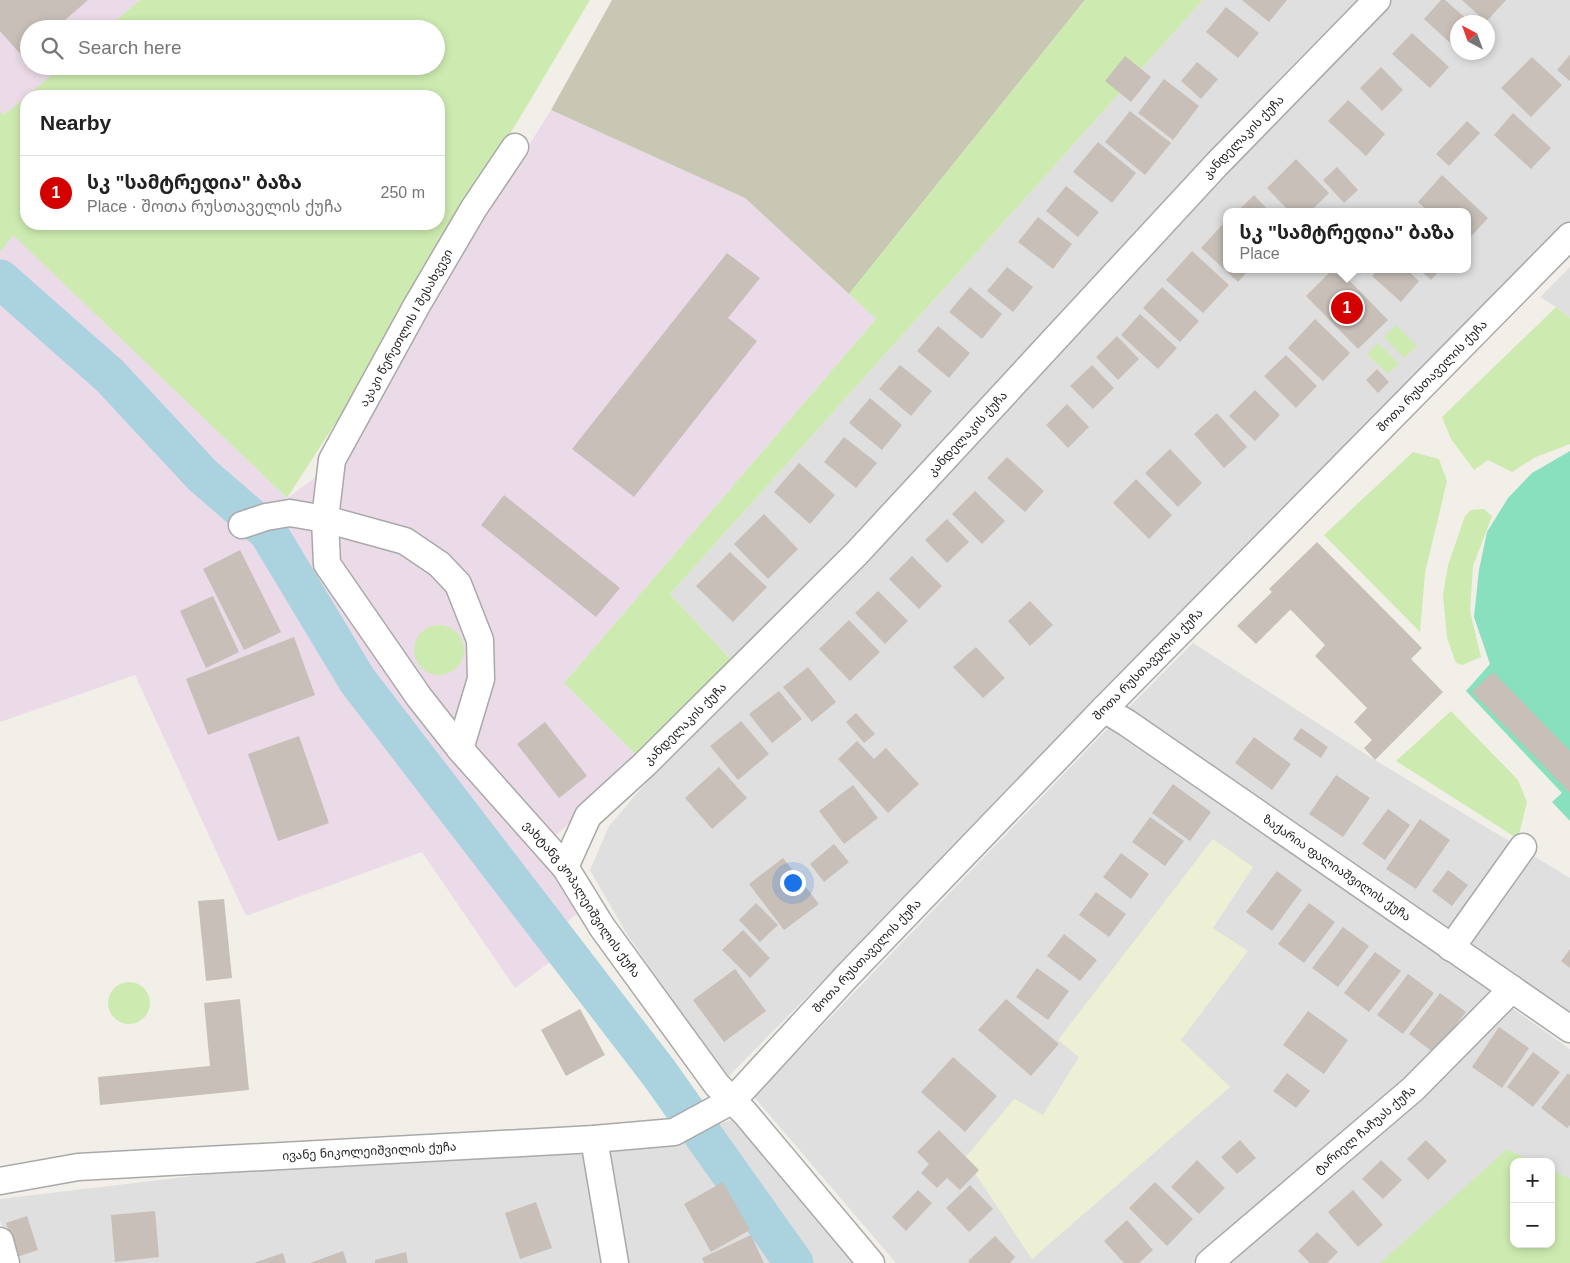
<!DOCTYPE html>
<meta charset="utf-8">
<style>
body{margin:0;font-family:Helvetica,"Noto Sans Georgian",sans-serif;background:#f2f2f2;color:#222}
.controls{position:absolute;right:15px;bottom:15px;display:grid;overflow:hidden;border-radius:10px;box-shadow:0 2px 8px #0003}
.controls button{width:45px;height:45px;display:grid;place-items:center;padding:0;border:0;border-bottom:1px solid #e0e0e0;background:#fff;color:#222;font:25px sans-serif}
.compass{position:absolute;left:1450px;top:15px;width:45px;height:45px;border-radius:50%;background:#fff;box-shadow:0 2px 8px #0003;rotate:319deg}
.you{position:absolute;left:792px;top:882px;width:18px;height:18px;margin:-12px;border:4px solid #fff;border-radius:50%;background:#1a73e8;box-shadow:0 0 0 8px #1a73e833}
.badge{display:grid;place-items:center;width:32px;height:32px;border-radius:50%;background:#d40000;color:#fff;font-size:16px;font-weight:700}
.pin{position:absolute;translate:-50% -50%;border:2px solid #fff;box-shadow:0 1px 5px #0006}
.popup{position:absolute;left:1223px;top:208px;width:248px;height:65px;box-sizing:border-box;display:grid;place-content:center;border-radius:10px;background:#fff;filter:drop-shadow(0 1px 4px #0005);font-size:16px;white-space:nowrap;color:#767676}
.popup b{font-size:19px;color:#222}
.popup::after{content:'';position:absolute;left:50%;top:100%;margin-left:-10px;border:10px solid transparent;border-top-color:#fff}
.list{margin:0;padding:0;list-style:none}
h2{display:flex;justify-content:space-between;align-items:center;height:65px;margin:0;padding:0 20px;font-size:21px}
h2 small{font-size:16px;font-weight:400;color:#767676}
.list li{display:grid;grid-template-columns:32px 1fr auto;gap:15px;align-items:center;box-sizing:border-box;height:75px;padding:0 20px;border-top:1px solid #e0e0e0}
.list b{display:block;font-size:19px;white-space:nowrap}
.list p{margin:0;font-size:16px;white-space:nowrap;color:#767676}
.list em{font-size:16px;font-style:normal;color:#767676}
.icon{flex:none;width:28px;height:28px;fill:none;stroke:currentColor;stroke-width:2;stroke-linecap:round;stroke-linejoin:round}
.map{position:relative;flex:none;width:1570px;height:1263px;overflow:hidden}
.search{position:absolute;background:#fff;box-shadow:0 2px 8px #0003;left:20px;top:20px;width:425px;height:55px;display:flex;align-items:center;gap:12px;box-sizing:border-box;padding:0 18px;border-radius:28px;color:#767676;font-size:19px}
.panel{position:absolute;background:#fff;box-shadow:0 2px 8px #0003;left:20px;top:90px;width:425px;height:140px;border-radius:20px}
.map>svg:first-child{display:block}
</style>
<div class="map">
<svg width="1570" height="1263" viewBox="0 0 1570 1263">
<rect width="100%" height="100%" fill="#f2efe9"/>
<path fill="#e0dfdf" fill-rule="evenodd" d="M1203,0H1368L734,663L670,594Z
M1387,0H1570V222L725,1080L625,931L590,870L609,826L695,726ZM1458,22H1488V52H1458ZM1227,212H1467V269H1227Z
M1570,267V318L1556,307L1540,297Z
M1193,643L1375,760L1570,878V1014L1125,711Z
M1108,728L1492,991L1407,1086L1192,1263H896L754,1097Z
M1509,1006L1570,1049V1263H1217ZM1514,1162H1551V1244H1514Z
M732,1120L854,1263H15L0,1220V1199L210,1174L641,1146Z"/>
<path fill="#ebdbe8" d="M0,0H140L106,29H29V66H62L4,116L0,111Z
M551,110L745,198L876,319L564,683L638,757L539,852L580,911L565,924L577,942L515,988L422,852L246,916L135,675L0,722V252L13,234L287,498L341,459L447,276Z"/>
<path fill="#c7c7b4" d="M612,0H1085L849,294L745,198L551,110Z"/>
<path fill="#eef0d5" d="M1213,839L1253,867L1213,928L1248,951L1181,1040L1230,1087L1032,1259L965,1158L1014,1099L1043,1115L1079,1057L1058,1040Z"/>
<path fill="#cdebb0" d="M140,0H590L364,379L287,498L13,235L0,252V111L4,115L26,97V224H439V96H27L62,66H436V29H106Z
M1085,0H1203L670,594L734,663L638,757L564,683L876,319L849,294Z
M1556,307L1570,318V444L1536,457L1512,472L1488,460L1474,470L1451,439L1442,417Z
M1396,325L1417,346L1404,358L1384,337Z
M1378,343L1399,364L1388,374L1367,354Z
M1413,452L1439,459L1447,481L1425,573L1420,632L1324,535Z
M1484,509L1492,516L1473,566L1470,611L1481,657L1462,665L1456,663L1447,638L1443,595L1448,565L1465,516L1471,510Z
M414 650a25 25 0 1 1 50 0a25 25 0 1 1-50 0Z
M1451,711L1518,780L1527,802L1518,839L1396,761Z
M108 1003a21 21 0 1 1 42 0a21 21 0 1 1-42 0Z
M1507,1149L1534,1162H1514V1244H1551V1170L1570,1179V1263H1380Z"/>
<path fill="#88e0be" d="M1570,451V821L1552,802L1562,793L1466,691L1490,664L1474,617L1479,570L1487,532L1508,498L1532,473Z"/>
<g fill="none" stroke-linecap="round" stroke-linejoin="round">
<path stroke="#aad3df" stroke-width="39" d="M0,279L110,376L203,476L268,532L357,680L659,1073L794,1263"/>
</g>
<path fill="#c7bfb8" d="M0,0H88L55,29H29V52L23,57L0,31Z
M1242,0H1287L1269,22Z
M1441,0H1445L1470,22H1458V50L1424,19Z
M1462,0H1506L1486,22Z
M1226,7L1259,33L1238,58L1206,32Z
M1412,33L1449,67L1430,88L1392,54Z
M1570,55V81L1557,70Z
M1125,56L1151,77L1131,102L1105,81Z
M1532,57L1562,85L1531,117L1501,88Z
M1197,62L1218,79L1201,99L1181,81Z
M1381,67L1403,90L1382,111L1360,88Z
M1164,79L1199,106L1173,140L1138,113Z
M1348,100L1385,134L1366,156L1328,121Z
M1130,111L1171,143L1145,175L1105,142Z
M1513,113L1551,148L1531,169L1494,135Z
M1467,121L1480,133L1449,166L1436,154Z
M1098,142L1136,173L1112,203L1073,172Z
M1296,159L1329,193L1310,212H1290L1267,188Z
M1337,167L1358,190L1344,203L1323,180Z
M1442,175L1488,218L1467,241V212H1429L1418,202Z
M1066,186L1099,212L1078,237L1046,211Z
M1254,195L1270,212H1237Z
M1038,217L1072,244L1053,269L1018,242Z
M1222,225L1227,230V269H1250L1238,282L1201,248Z
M1192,251L1229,285L1203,313L1166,280Z
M727,253L760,278L728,318L757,341L634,497L572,449Z
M1007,267L1033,287L1013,312L987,291Z
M1333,269H1338L1388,320L1358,349L1306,296Z
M1379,269H1406L1419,281L1401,302L1372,276Z
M1419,269H1441L1431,280Z
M970,287L1002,314L982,339L949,312Z
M1162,287L1199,321L1180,342L1143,308Z
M1140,314L1177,348L1158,369L1121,335Z
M1315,319L1350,353L1323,381L1288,348Z
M938,326L970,353L949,378L917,351Z
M1117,336L1139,359L1118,380L1096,357Z
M1286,355L1317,386L1296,408L1264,376Z
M900,365L932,391L911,416L879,389Z
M1092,365L1114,388L1093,409L1070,386Z
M1377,369L1389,382L1378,393L1366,380Z
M1255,390L1280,415L1255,441L1229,416Z
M870,398L902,425L882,450L849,423Z
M1067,404L1089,427L1068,448L1046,425Z
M1217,413L1247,447L1224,468L1194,434Z
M844,437L877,463L856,488L824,462Z
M1170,449L1202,483L1178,507L1145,473Z
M1007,457L1044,491L1025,512L987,478Z
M799,463L835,495L810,524L774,492Z
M1136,479L1172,515L1149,539L1113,503Z
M975,491L1005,521L982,544L952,514Z
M504,495L620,588L596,617L481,525Z
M764,514L798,549L768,579L734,544Z
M947,519L969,542L947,563L925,540Z
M1317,542L1422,648L1411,659L1443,692L1375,760L1364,748L1372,740L1354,722L1367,708L1315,656L1325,645L1292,611L1290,610L1256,644L1237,626L1272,592L1269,589Z
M240,550L281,632L244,650L203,569Z
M730,552L767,587L733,622L696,586Z
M912,556L942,586L919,609L889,579Z
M878,591L908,621L885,644L855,613Z
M213,596L239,652L206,668L180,611Z
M1030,601L1053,625L1030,646L1008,621Z
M849,620L880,652L850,681L819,649Z
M294,637L315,695L208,735L186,679Z
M976,647L1005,678L983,698L953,667Z
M808,667L836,702L812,722L783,687Z
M1493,672L1570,751V793L1472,692Z
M779,691L802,719L772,743L749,714Z
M856,713L875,734L864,743L846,722Z
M741,721L769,754L738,780L710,746Z
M545,722L587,776L559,798L517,744Z
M1301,728L1328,747L1321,758L1293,739Z
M299,736L329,823L278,841L248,754Z
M1254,737L1291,764L1272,790L1235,763Z
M857,741L874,759L886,748L919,784L888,813L838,759Z
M719,767L747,798L712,829L685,798Z
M1336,775L1370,798L1343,837L1309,814Z
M1173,784L1211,812L1190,841L1152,813Z
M853,785L878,818L844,844L819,811Z
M1388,809L1410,825L1385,860L1362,844Z
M1150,817L1184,841L1165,866L1132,842Z
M1420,819L1450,840L1416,889L1386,869Z
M834,844L849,862L824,882L810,864Z
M1121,853L1149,874L1131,899L1103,877Z
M783,858L819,904L784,930L749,884Z
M1448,870L1468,885L1452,906L1432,891Z
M1277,871L1302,890L1272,931L1246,912Z
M1096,892L1126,914L1109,937L1079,915Z
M224,899L232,978L206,981L198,901Z
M756,903L778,925L760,942L739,920Z
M1309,903L1335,922L1304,963L1278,944Z
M1343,927L1369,946L1338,987L1312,968Z
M743,930L770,958L750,978L722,950Z
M1064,934L1097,960L1080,981L1047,956Z
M1570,949V968L1561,961Z
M1375,952L1401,971L1369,1012L1344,993Z
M1037,968L1069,991L1048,1020L1016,997Z
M735,969L766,1011L724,1042L693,1000Z
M1408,974L1434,993L1403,1034L1377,1015Z
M1440,993L1466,1012L1434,1053L1409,1034Z
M240,999L249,1090L100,1105L98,1077L210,1066L204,1003Z
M1006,999L1059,1044L1031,1076L978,1030Z
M580,1009L605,1055L566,1076L541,1030Z
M1308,1011L1348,1040L1324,1074L1283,1045Z
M1499,1027L1529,1048L1502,1088L1472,1067Z
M1533,1052L1560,1072L1533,1107L1507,1087Z
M953,1057L997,1096L965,1132L921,1092Z
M1287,1073L1310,1091L1296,1108L1273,1091Z
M1568,1073L1570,1075V1125L1567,1128L1541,1108Z
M939,1130L979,1170L960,1190L947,1178L937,1188L921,1173L929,1164L917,1152Z
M1240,1140L1256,1158L1237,1174L1221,1157Z
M1426,1140L1447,1161L1428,1180L1407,1159Z
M1197,1160L1225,1188L1199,1214L1171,1187Z
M1381,1160L1402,1180L1383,1199L1362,1179Z
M723,1182L750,1230L711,1252L684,1204Z
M1155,1182L1193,1219L1167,1246L1129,1208Z
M970,1185L993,1209L969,1232L946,1208Z
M918,1190L932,1203L906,1231L892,1217Z
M1353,1190L1383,1225L1358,1247L1328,1212Z
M536,1202L552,1248L520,1259L505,1213Z
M155,1211L159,1257L115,1262L111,1215Z
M27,1216L38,1250L17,1257L6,1223Z
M1127,1220L1153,1250L1139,1263H1124L1104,1241Z
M1317,1232L1338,1252L1327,1263H1310L1298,1251Z
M751,1235L764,1263H704L702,1258Z
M995,1236L1015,1257L1010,1263H970L968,1261Z
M343,1251L347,1263H310Z
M406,1252L408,1263H375V1260Z
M283,1253L286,1263H253Z"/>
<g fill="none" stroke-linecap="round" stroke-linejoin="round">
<defs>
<g id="minor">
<path id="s1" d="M515,147L474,208L417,305L332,460L325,519L327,564L419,697L460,749L565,867L602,927L717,1085L745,1113L871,1263"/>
<path d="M242,525L266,517L290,513L325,519L405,541L439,564L458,584L480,640L481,679L460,749"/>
<path id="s2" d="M1104,709L1127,723L1570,1029"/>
<path id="s3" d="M565,867L588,816L645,764L857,553L1217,164L1377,0"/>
<path d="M1451,948L1523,847"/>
<path d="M594,1139L615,1263"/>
<path id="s4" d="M0,1181L78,1167L594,1139L674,1132L733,1100L847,976L1104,709L1570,236"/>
<path d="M0,1241L6,1263"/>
<path id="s5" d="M1209,1263L1413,1089L1512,989"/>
</g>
</defs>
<use href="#minor" stroke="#a9a9a9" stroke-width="29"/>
<use href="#minor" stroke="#fff" stroke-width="26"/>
</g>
<g text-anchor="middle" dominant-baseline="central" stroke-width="5" stroke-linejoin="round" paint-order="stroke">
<g font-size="12" fill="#222" stroke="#fff">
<text stroke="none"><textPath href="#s3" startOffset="1000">კანდელაკის ქუჩა</textPath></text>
<text transform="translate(406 328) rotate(-61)">აკაკი წერეთლის I შესახვევი</text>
<text stroke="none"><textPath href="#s4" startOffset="1750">შოთა რუსთაველის ქუჩა</textPath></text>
<text stroke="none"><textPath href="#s3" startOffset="595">კანდელაკის ქუჩა</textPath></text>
<text stroke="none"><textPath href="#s4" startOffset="1345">შოთა რუსთაველის ქუჩა</textPath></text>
<text stroke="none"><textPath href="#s3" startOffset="190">კანდელაკის ქუჩა</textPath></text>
<text stroke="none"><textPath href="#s2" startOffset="282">ზაქარია ფალიაშვილის ქუჩა</textPath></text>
<text stroke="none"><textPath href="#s1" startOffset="889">ვახტანგ კოპალეიშვილის ქუჩა</textPath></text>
<text stroke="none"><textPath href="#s4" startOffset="940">შოთა რუსთაველის ქუჩა</textPath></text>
<text stroke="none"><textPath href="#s5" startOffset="205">ტარიელ ჩაჩუას ქუჩა</textPath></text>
<text stroke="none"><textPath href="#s4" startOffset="371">ივანე ნიკოლეიშვილის ქუჩა</textPath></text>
</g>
</g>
</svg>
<div class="controls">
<button>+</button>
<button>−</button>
</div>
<svg class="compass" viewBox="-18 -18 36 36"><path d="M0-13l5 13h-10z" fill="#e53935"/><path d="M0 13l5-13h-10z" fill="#767676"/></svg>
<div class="you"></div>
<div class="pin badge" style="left:1347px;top:308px">1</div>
<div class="popup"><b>სკ &quot;სამტრედია&quot; ბაზა</b>Place</div>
<div class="search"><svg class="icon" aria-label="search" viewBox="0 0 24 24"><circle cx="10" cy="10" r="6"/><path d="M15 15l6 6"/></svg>Search here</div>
<section class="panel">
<h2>Nearby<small></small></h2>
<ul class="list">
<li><span class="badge">1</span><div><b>სკ &quot;სამტრედია&quot; ბაზა</b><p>Place · შოთა რუსთაველის ქუჩა</p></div><em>250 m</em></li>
</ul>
</section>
</div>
